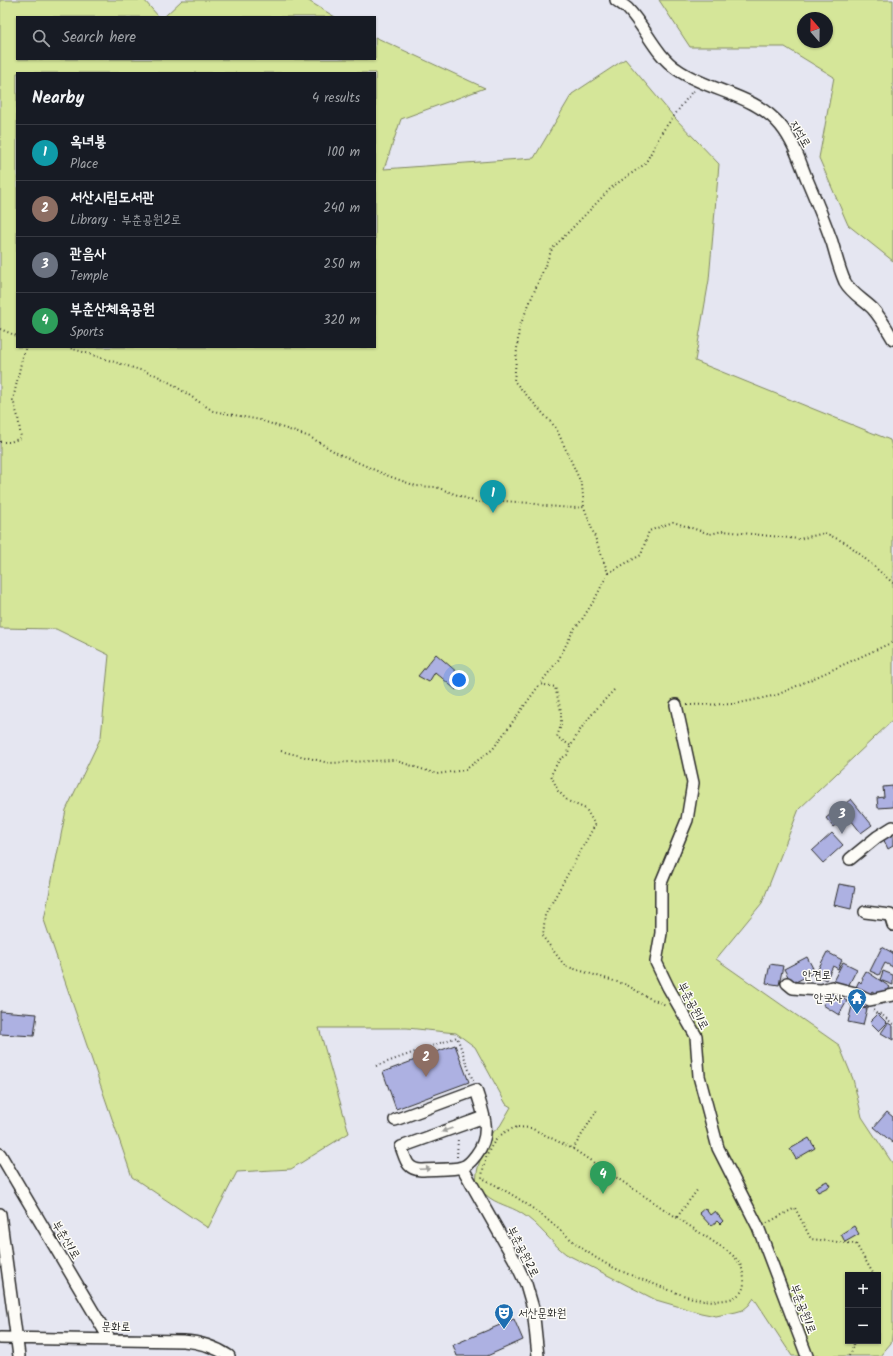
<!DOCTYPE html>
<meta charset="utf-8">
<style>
body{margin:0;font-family:Kalam,"Poor Story",sans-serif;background:#20242c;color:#f1f3f6}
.controls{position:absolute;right:12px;bottom:12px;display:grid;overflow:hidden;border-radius:0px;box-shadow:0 1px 3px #0004}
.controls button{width:36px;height:36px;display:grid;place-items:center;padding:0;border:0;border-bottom:1px solid #363941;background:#171b24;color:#f1f3f6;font:20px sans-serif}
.compass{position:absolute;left:797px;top:12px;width:36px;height:36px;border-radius:50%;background:#171b24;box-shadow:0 1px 3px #0004;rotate:340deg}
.you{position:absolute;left:459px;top:680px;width:14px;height:14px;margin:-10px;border:3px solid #fff;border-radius:50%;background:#1a73e8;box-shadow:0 0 0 6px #1a73e833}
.badge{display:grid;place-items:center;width:26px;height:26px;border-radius:50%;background:#1f6fb2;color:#fff;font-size:13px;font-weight:700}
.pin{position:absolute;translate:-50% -33px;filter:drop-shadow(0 1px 2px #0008)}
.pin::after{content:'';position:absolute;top:21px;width:14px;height:12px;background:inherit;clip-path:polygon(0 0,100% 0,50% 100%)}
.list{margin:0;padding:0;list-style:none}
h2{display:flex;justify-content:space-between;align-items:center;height:52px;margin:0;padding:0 16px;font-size:17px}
h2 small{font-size:13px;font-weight:400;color:#9ea1a6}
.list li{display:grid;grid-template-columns:26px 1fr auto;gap:12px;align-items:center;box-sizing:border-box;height:56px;padding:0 16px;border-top:1px solid #363941}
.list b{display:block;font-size:15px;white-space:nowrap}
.list p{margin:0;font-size:13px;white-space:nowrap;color:#9ea1a6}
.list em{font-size:13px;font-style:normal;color:#9ea1a6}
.icon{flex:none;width:22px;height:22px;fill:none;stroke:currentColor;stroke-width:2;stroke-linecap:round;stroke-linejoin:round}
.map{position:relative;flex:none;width:893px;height:1356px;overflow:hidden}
.search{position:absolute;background:#171b24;box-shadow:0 1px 3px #0004;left:16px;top:16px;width:360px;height:44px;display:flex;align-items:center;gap:10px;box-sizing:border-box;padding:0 14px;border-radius:0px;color:#9ea1a6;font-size:15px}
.panel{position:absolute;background:#171b24;box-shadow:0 1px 3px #0004;left:16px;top:72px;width:360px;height:276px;border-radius:0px}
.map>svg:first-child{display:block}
</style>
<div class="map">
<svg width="893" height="1356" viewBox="0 0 893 1356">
<rect width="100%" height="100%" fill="#e5e6f1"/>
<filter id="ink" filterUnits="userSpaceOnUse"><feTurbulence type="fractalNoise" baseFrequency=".025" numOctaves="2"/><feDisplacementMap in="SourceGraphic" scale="8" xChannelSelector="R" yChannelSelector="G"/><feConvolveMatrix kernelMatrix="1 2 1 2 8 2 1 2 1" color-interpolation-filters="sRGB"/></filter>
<g filter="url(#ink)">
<path fill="#d5e699" stroke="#808862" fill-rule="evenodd" d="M0,0H144L159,17H17V59H375V37L485,88L401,119L384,169L534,158L572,94L625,59L674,117L719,164L709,280L695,361L890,440L893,451V720L799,809L762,903L716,959L839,1045L853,1079L862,1117L893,1164V1329L891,1343L880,1356H792L754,1298L749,1305L743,1310L736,1312L716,1316L701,1313L656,1300L566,1254C550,1242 539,1224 521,1213C510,1206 496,1204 486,1195C482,1192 478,1188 477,1183C474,1172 485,1144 491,1134C494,1131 497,1129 500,1126C504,1120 507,1113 511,1107L506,1104L475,1047L456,1033L407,1028H319L349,1133L291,1169L237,1172L208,1228L132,1177L44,920L66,810L101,737L109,655L56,629L0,628ZM17,73H375V347H17ZM848,1275H878V1341H848Z
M182,0H307L335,17H164Z
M659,0H893V261L848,225L819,158L834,77L785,47H690ZM803,18H827V42H803Z"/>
<path fill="#adb1e2" stroke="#2b2b2b" d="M436,654L465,679L456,690L435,672L429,682L418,676Z
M893,786V807L878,808L877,798L884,797L883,787Z
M851,799L872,825L861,833L841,807Z
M840,807L847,816L833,827L826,818Z
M893,829V846L888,849L881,834Z
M832,833L843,845L823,863L812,851Z
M839,884L855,887L851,909L834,905Z
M882,947L893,953V967L885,963L879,975L870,971Z
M827,952L842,960L838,969L833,966L826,980L815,975Z
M807,957L815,972L792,984L784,969Z
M843,962L857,969L846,990L832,983Z
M770,964L783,966L779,985L766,983Z
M866,971L890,987L883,998L872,991L868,997L855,989L859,981L861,983L863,979L862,978Z
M883,971L893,975V985L880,980Z
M833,989L842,994L840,997L847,1001L839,1015L823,1005Z
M852,996L869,1003L868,1008L850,1005Z
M852,1006L867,1009L863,1025L848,1022Z
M0,1011L37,1014L34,1036L0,1034Z
M878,1014L887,1023L879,1031L870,1022Z
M888,1023L893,1026V1040L881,1033Z
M455,1045L469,1082L396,1109L383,1072Z
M887,1112L893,1117V1143L874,1127Z
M809,1138L815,1148L796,1159L790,1149Z
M827,1181L830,1186L818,1192L815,1187Z
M705,1208L710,1215L715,1211L723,1221L720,1224L717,1221L711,1226L699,1213Z
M854,1226L859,1234L845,1242L841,1234Z
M514,1319L523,1340L487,1356H457L453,1345Z"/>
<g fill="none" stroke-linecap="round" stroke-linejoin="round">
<defs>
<path id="minor" d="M616,0C620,3 625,6 628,9C646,28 656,56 678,70C710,92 755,94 781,126C793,141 799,159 806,177C815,198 824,220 832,242C836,255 839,269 845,282C851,293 864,300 873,309C881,318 887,329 893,339
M676,705L693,783L687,820L661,883V933L656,962L668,987L696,1036L699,1076L718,1148L758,1227L807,1356
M850,859L877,837L893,827
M865,912L890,915L893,925
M787,983L793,988L804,989L821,990L832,987L855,993L870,1000L893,995
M395,1120L476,1090C483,1113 493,1133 476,1155C473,1159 467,1166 462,1167C455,1170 430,1169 421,1170C406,1169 406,1159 401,1147L484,1117
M0,1154L110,1340
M462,1167L514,1259L526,1284L533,1308L538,1356
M0,1214L19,1356
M0,1338L183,1341C200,1342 214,1346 229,1356"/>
</defs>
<use href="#minor" stroke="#2b2b2b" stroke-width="14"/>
<path stroke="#2b2b2b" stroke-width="2" stroke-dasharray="1 3" stroke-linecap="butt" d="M0,329L17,336
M67,347L156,375L172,384L213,411L260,420L310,437L337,453L386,475L416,486L436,487L476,502L503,501L531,503L546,506L574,508L584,507
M0,442H10L21,438L18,417L13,400L21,363L26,347
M608,573L641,555L649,531L673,522L710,534L723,531L799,539L825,533L848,544L893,583
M614,690C597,708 581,725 571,746L557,737L561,725V711L555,687L540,684L559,659L574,629L581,621L595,599L608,573L584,507L582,485L556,428L514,381L519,328L552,249L612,187L645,164L662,132L691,93L694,91
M687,705L735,704L777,695L893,642
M570,747L567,755L559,760L551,775L558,791L568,801L586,809L595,825L545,915L543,937L565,966L627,985L647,997L666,1005
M281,751L329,763L394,760L437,774L465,770L493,749L540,684
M873,1010L876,1013L881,1014L893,1024
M376,1066L457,1037L473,1081
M518,1127L531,1128L573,1149L723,1248C733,1255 741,1261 743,1273C746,1286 743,1295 730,1299C705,1305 682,1295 659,1286C639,1278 617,1271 598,1259C576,1246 557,1226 536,1211C519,1198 501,1188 482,1178C484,1155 494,1132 518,1127Z
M573,1149L597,1110
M457,1157L458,1138
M677,1217L698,1189
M767,1223L795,1208L811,1239L856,1244L874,1275
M878,1283V1285
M849,1356L855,1341"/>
<use href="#minor" stroke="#fdfcf7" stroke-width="11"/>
</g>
<defs><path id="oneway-solid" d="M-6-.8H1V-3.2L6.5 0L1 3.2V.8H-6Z"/></defs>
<g fill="#9e9e9b">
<use href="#oneway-solid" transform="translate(447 1130) rotate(160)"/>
<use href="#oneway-solid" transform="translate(425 1169) rotate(-2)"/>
</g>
</g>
<defs>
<symbol id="temple-pin" viewBox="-11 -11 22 30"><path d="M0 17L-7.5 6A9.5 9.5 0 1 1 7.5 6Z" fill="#1f6fb2" stroke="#fdfcf7"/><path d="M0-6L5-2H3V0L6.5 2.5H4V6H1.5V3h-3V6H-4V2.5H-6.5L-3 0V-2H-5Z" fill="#fff"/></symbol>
<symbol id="theatre-pin" viewBox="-11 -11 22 30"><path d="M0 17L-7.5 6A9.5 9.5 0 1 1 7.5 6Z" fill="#1f6fb2" stroke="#fdfcf7"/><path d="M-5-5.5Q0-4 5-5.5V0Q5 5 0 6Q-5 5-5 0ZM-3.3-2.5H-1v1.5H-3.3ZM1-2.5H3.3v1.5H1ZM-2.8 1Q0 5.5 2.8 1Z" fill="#fff"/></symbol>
</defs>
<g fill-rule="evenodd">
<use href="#temple-pin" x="846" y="987" width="22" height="30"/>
<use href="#theatre-pin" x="493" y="1302" width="22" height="30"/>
</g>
<g text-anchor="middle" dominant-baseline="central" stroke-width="3" stroke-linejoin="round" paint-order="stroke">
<g font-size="12" fill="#2b2b2b" stroke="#fdfcf7">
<text transform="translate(800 134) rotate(60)">지석로</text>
<text x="817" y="975">안견로</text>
<text transform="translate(693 1006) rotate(62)">부춘공원1로</text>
<text transform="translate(66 1240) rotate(59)">부춘산1로</text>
<text transform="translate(523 1252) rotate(63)">부춘공원2로</text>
<text transform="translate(803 1309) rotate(69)">부춘공원1로</text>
<text transform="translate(116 1327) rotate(1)">문화로</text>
</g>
<g font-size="12" fill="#2b2b2b" stroke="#fdfcf7" text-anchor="end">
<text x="843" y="998">안국사</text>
<text x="518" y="1313" text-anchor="start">서산문화원</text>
</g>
</g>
</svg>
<div class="controls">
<button>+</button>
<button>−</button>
</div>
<svg class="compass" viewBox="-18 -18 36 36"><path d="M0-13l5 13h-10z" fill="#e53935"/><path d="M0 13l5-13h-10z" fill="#9ea1a6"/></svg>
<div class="you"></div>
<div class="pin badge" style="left:493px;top:513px;background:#0f9aa8">1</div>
<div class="pin badge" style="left:426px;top:1077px;background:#8d6e63">2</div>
<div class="pin badge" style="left:842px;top:834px;background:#6b7280">3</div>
<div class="pin badge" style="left:603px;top:1194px;background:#2e9e5b">4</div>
<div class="search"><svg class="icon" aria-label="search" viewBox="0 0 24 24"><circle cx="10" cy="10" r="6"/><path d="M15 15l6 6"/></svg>Search here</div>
<section class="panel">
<h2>Nearby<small>4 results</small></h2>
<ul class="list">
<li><span class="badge" style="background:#0f9aa8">1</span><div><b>옥녀봉</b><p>Place</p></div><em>100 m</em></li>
<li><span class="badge" style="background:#8d6e63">2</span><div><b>서산시립도서관</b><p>Library · 부춘공원2로</p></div><em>240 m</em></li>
<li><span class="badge" style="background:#6b7280">3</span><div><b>관음사</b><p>Temple</p></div><em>250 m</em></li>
<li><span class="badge" style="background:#2e9e5b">4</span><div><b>부춘산체육공원</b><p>Sports</p></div><em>320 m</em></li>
</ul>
</section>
</div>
